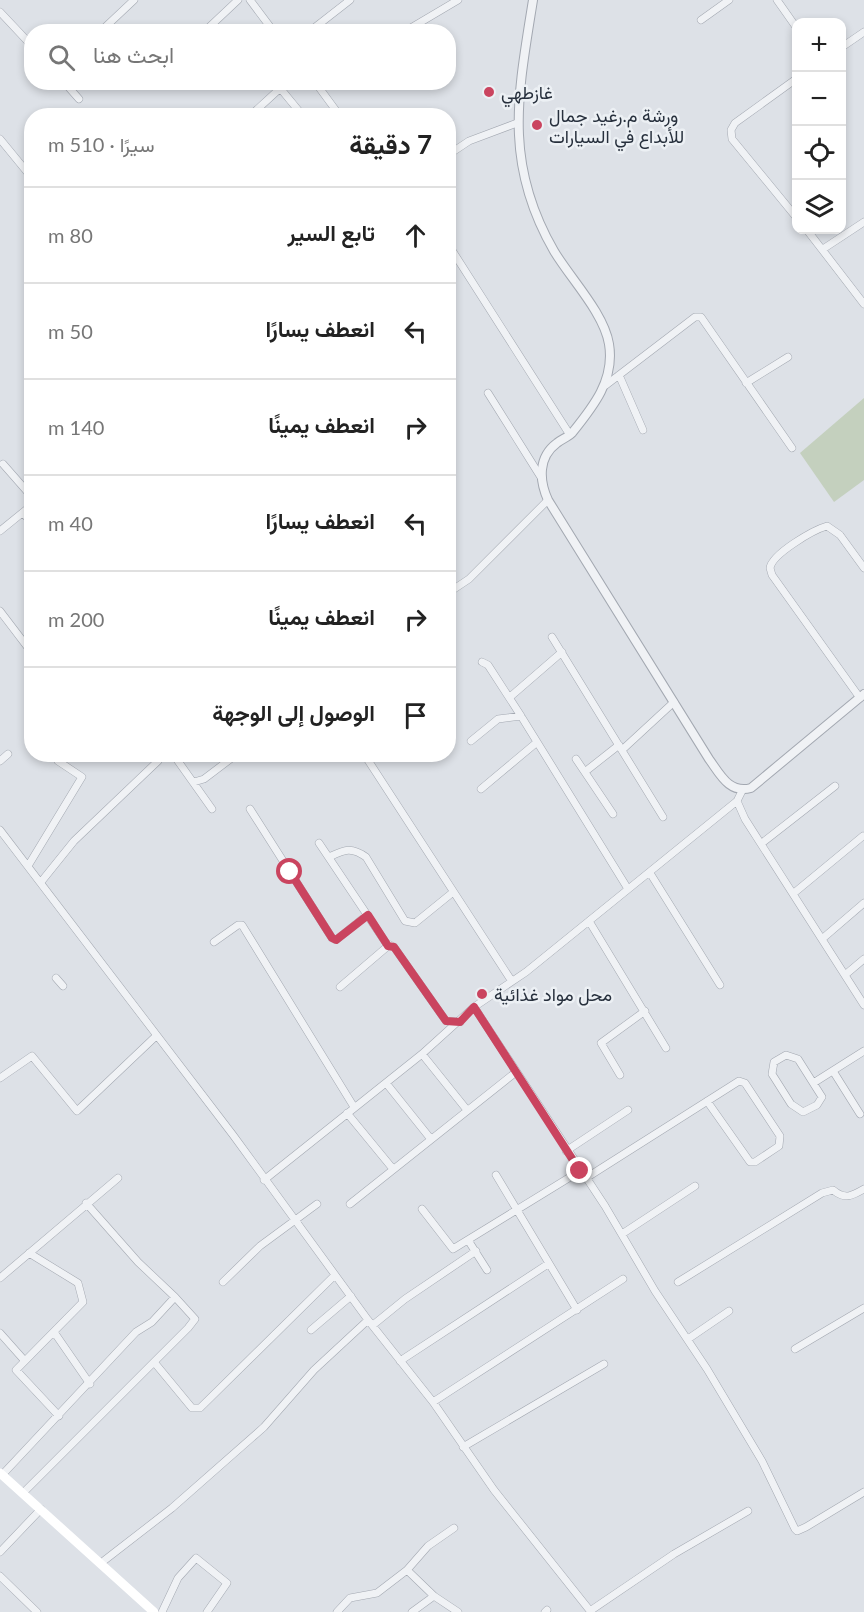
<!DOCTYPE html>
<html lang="ar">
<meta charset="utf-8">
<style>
body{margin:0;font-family:Lato,Vazirmatn,sans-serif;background:#f2f2f2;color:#222;direction:rtl}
.controls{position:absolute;right:18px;top:18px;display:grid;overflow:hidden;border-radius:12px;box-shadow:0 3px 9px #0003}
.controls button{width:54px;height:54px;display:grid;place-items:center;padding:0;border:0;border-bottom:2px solid #e0e0e0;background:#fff;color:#222;font:30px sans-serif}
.stop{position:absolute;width:18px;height:18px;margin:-14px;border:4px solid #ca445f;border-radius:50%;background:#fff}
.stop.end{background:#ca445f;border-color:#fff;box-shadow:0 2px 6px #0008}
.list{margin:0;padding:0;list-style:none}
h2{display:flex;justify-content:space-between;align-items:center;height:78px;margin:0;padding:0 24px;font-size:26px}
h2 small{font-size:20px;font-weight:400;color:#767676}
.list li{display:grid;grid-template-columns:39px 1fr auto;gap:18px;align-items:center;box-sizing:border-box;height:96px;padding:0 24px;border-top:2px solid #e0e0e0}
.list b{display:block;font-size:22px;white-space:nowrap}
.list em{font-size:20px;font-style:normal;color:#767676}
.icon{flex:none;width:33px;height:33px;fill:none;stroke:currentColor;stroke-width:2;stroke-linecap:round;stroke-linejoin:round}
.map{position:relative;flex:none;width:864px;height:1612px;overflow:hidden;direction:ltr}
.search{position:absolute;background:#fff;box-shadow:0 3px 9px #0003;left:24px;top:24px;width:432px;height:66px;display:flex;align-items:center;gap:15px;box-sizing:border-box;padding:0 21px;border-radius:24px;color:#767676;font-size:22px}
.panel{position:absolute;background:#fff;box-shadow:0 3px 9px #0003;left:24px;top:108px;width:432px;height:654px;border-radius:24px;direction:rtl}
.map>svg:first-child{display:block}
</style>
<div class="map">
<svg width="864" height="1612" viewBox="0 0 864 1612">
<rect width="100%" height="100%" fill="#dde1e7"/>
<path fill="#c4d0be" d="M864,398V480L834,502L800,453Z"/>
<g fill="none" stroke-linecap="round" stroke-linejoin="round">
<defs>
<path id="minor" d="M250,0L274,32
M777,0L796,27
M0,12L32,46
M701,20L729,0
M100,32L134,0
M204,32L238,0
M309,32L350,0
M404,32L458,0
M842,47L864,32
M796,79L735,123L731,130L732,139L796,217
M64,82L79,99
M315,82L340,116
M280,88L303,116
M250,116L287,82
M0,139L32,178
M448,155L469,141L517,123
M807,230L864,304
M448,244L570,435
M823,249L864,222
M619,375L643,430
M746,383L788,357
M606,385L695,317H701L792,448
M488,393L542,479
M448,448L449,449
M3,464L32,497
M23,513L32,523
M0,531L32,505
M448,593L469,579L548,500
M0,611L32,653
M552,637L663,817
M482,662L488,665L521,716
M510,697L562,652
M860,698L772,575L770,568C772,554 813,530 827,526L840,535L864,568
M471,741L498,719L521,716L628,889
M622,750L674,702
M173,754L212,809
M364,754L511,980
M576,759L613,814
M0,761L8,754
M586,771L619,745
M194,782L204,779L237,754
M481,789L536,743
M737,801L745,819L864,1005
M250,809L332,938L336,940L367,915
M0,830L233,1135L368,1320L433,1402L494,1490L591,1612
M319,843L386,943L394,947L446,1021L460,1022
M762,843L835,786
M329,857C344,850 351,846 366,857L405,921L415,923L452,893
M28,866L82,777L58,761
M650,873L720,985
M41,882L74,841L158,761L150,754
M794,893L863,836
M589,921L666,1048
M822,939L864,903
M214,942L238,925H242L354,1107
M845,975L864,959
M56,978L63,986
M340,987L388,946
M474,1007L605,1206L655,1291L707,1369L762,1461L795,1529L797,1531L806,1527L864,1492
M422,1054L467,1110
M786,1055L798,1059L822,1097L817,1105L803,1112L791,1104L772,1074L774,1062Z
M833,1071L860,1114
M620,1075L601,1043L645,1011
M0,1078L32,1056L77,1111L155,1037
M815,1082L864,1051
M386,1083L430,1138
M347,1113L393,1169
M566,1151L628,1110
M496,1175L577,1310
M586,1178L739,1081L745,1083L780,1136L779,1146L755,1162H750L707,1101
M264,1180L422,1054L474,1007L526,972L737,801L742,791
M350,1204L516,1072
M422,1209L453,1249L580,1171
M622,1234L695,1186
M468,1240L487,1270
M29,1253L78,1283L83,1302L16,1370L59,1416
M0,1278L118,1178
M223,1282L260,1246L317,1204
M678,1282L822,1193L833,1190C845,1200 852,1196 864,1189
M373,1325L405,1299L476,1251
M311,1330L351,1296
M54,1332L90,1384
M0,1333L24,1360
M688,1339L729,1311
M795,1349L864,1308
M400,1361L548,1264
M154,1362L192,1408H200L335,1275
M433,1402L623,1279
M463,1447L604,1364
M2,1475L136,1332L152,1322L175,1297L138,1262L86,1203
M23,1493L188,1328L195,1319L175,1297
M0,1552L41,1509
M101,1563L172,1508L264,1427L314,1370L368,1320
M407,1570L434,1596L458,1612
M0,1576L37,1612
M590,1611L674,1554L748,1511
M162,1612L178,1578L196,1558L227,1583L207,1612
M337,1612L350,1598L377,1593L407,1570L428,1546L454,1528
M412,1612L434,1596
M545,1612L547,1610"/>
<path id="tertiary" d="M533,0C518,94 503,163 554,251C570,278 604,313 609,344C615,380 593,407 572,433C568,437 562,439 557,443C538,457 539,480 548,500L709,759C720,774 729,794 751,788L864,694"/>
</defs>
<use href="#minor" stroke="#a3a8b1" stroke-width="8"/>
<use href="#tertiary" stroke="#a3a8b1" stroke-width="10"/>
<use href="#minor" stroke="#f0f2f5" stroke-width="7"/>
<use href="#tertiary" stroke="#f0f2f5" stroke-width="8"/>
<path stroke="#fff" stroke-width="9" d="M0,1473L154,1612"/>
</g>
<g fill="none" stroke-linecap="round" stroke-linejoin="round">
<path stroke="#ca445f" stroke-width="8" d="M290,872L332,938L336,940L368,915L388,946L394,947L446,1021L460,1022L474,1007L580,1171"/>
</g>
<g fill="#ca445f" stroke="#ecf0f4" stroke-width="2">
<circle cx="489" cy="92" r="6"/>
<circle cx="537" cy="125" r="6"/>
<circle cx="482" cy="994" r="6"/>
</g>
<g text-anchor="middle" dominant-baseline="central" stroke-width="5" stroke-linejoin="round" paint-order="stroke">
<g font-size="18" fill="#27303d" stroke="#ecf0f4" text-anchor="start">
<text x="501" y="92">غازطهي</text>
<text x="549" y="115">ورشة م.رغيد جمال<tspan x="549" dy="21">للأبداع في السيارات</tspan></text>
<text x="494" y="994">محل مواد غذائية</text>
</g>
</g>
</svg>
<div class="controls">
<button>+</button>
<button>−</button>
<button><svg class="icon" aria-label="locate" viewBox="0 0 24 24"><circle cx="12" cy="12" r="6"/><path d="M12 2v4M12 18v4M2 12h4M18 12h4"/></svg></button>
<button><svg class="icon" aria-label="layers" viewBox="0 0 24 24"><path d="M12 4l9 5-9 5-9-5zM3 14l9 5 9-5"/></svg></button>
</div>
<div class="stop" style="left:290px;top:872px"></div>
<div class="stop end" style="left:580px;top:1171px"></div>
<div class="search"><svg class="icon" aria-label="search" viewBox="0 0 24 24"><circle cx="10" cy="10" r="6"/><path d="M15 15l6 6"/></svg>ابحث هنا</div>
<section class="panel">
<h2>7 دقيقة<small>سيرًا · 510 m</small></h2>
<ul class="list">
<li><svg class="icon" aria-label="ahead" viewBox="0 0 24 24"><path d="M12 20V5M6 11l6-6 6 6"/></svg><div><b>تابع السير</b></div><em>80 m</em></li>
<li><svg class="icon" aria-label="left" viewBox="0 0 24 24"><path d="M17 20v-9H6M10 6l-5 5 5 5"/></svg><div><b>انعطف يسارًا</b></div><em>50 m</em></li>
<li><svg class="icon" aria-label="right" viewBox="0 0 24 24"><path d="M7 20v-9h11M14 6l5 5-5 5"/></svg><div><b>انعطف يمينًا</b></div><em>140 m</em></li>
<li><svg class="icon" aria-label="left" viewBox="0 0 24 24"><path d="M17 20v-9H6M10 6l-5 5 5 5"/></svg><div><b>انعطف يسارًا</b></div><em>40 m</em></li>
<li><svg class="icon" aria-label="right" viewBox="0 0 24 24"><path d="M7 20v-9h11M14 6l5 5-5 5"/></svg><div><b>انعطف يمينًا</b></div><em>200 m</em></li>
<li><svg class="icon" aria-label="arrive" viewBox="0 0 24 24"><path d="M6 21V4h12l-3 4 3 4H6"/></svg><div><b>الوصول إلى الوجهة</b></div></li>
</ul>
</section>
</div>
